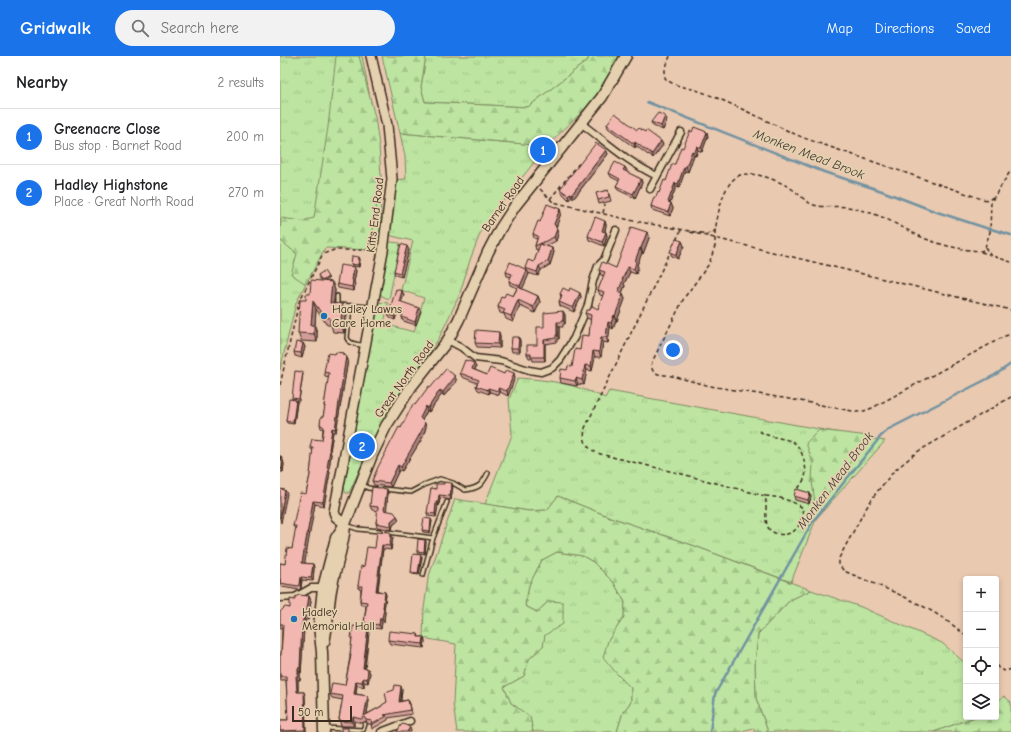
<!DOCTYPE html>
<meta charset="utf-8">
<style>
body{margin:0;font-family:"Comic Neue",sans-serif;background:#f2f2f2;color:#202124}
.controls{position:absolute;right:12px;bottom:12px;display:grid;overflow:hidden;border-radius:4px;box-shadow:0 2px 6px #0003}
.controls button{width:36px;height:36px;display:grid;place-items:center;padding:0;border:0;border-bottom:1px solid #e0e0e0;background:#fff;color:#202124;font:20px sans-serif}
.scale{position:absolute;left:12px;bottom:10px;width:60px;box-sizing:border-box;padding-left:4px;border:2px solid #3b2a1e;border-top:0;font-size:11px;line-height:14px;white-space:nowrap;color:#3b2a1e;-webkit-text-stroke:3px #e5d1af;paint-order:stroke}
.you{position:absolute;left:393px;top:294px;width:14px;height:14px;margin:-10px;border:3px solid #fff;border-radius:50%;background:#1a73e8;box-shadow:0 0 0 6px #1a73e833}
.badge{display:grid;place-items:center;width:26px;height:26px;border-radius:50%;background:#1a73e8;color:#fff;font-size:13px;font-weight:700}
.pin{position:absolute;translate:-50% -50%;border:2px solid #fff;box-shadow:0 1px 4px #0006}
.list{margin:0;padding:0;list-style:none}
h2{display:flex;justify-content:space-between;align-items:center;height:52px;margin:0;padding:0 16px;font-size:17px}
h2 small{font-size:13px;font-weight:400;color:#757577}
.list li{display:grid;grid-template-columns:26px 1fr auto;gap:12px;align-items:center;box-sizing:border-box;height:56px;padding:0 16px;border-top:1px solid #e0e0e0}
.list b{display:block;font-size:15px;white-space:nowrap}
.list p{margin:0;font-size:13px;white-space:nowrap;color:#757577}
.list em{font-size:13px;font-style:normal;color:#757577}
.icon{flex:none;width:22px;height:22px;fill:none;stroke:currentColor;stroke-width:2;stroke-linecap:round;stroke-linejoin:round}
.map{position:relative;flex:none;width:731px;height:676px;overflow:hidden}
header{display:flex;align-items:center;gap:24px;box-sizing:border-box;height:56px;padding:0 20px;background:#1a73e8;color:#fff}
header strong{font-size:19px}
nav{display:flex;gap:22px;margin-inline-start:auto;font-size:14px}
.search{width:280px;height:36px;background:#f2f2f2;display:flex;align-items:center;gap:10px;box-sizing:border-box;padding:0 14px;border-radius:22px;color:#757577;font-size:15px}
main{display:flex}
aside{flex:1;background:#fff}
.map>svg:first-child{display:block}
</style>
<header>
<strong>Gridwalk</strong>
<div class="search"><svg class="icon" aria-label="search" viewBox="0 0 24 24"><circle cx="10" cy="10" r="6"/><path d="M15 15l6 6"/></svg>Search here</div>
<nav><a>Map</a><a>Directions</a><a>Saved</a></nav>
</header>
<main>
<aside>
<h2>Nearby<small>2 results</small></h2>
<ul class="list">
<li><span class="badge">1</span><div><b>Greenacre Close</b><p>Bus stop · Barnet Road</p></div><em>200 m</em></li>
<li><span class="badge">2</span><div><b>Hadley Highstone</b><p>Place · Great North Road</p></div><em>270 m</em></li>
</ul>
</aside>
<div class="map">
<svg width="731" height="676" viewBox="0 0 731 676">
<defs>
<pattern id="grass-tufts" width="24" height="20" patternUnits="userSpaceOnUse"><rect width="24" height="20" fill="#bde5a1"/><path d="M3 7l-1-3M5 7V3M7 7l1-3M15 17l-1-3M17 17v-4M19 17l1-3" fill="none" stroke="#a3c58a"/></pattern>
<pattern id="forest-firs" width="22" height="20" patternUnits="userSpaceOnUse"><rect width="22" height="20" fill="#bde5a1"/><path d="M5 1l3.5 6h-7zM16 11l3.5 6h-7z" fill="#a3c58a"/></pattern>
</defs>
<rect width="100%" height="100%" fill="#e9c9b0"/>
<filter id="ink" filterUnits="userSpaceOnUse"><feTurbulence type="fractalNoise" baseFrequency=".025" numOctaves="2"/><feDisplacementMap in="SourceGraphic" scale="8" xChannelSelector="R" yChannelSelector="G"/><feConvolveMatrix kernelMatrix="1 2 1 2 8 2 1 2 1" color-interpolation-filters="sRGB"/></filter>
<g filter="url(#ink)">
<path fill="url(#grass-tufts)" stroke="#7c8860" d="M0,0H82L96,73L102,179L99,192L44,191L16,247L0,314Z
M146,0H309L308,4L248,51L145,46L141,31Z
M120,77L267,90L213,158L201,175L190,204L179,240L159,282L107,359L95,380L69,437H66L64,433L70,392L98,246L108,247L104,268L134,276L144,242L121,234L133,185L112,180L109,177L114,124L126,123L125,100Z
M110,186L120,187L109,243L102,240L99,235L108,188Z
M238,322C271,324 295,328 325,342L329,335L605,385L536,463L511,526L412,489L330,461L278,440L267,454L249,455L205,448L232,379L229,343Z
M277,496L303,500L313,506L334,527L345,546L344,561L328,585L337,618L351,632V646L343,656L337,676H253L250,661L231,647L224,631L244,620L249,603L263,590L269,545L257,556L245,550L249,529L262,504Z
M531,534L581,551L662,587L686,608V661H695L654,676H488L476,642L475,607L478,578L510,544Z"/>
<path fill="url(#forest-firs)" stroke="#7c8860" d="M56,0H79L95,61L99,89L101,120L90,194L45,192L26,228L11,218L17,198L0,184L1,162L22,165L34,162L48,71Z
M102,0H146L141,31L145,46L248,51L308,4L309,0H339L318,40L267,90L120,77Z
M539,374L589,380L536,454L532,425L533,407L526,387Z
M278,440L330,461L412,489L531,534L510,544L478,578L475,607L476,642L488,676H474V672L457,676H337L343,656L351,646V632L337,618L323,601L328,585L344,561L345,546L334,527L313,506L303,500L277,496L262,504L249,529L245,550L257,556L269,545L283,546V568L265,579L263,590L249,603L244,620L224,631L231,647L250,661L253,676H177L173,647L176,588L143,582L144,553L148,523L175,443L249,455L267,454Z
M724,640L731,646V676H654L695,661H716V647Z"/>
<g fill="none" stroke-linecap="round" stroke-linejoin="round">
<path stroke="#7292a1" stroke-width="2.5" d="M367,46L544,116L602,135L654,155L709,173
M711,173L731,179
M430,676L435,638L533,465L601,380L609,373L715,319L731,308"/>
<defs>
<path id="lane" d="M57,240V249L91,251
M70,250L67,282C70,289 78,288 85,290
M82,429L88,432L96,433
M104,433L131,436L146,428L160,423L173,427L185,434C199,432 202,429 208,417
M66,469L78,473L100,475
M108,476L153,482
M143,519L153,482L167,446
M45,672L83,674L85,668"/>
<path id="street" d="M302,68C326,86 349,107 377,120
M370,133L401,76
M168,284L181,291L195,302L221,305L249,314L261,316L272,312L280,304L294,282L308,249L313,225L318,210L324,204L336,174
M0,542L15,541L31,532H46
M101,676L130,665"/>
<path id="secondary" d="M65,468L56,461L54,456L103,195L112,123L107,69L91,0"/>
<path id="primary" d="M44,586C48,569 48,551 51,534C55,512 63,492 65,470
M44,676L42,596L39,570L43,532L56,482L65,468L92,399L106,370L131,331L168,284L179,263L208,196L220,173L235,150L322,41L346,0"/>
</defs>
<use href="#lane" stroke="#3b2a1e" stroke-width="6"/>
<use href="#street" stroke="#3b2a1e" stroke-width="9"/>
<use href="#secondary" stroke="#3b2a1e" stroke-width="12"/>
<use href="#primary" stroke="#3b2a1e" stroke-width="13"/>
<path stroke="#3b2a1e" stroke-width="1.5" stroke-dasharray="4 3" stroke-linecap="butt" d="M390,0L385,14V22C394,31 408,31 419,35C455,48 489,67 524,82L702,143L709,144L714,140
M260,133L273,146L354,165L427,178L435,175C438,159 442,129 458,120C471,113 500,125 512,133C519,138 524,144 531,148C543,153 555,149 567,151C575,152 583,155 591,157C610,163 627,175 646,183C664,190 683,194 702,195L705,191L710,176L711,146L731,114
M270,143L301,105
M323,157L325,148
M401,174L305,372C302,388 309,395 324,399L398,417L485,440C488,451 483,464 489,473C496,481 511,480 517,472C522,466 522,459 523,452C511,444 500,441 485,440
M435,175V190L429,208L404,242L372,306L371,310L373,315L378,318L392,320L430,330L515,344L577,356L584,355L592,352L725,280L731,278
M410,176L731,254
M705,191L710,199L731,206
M701,196L709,198
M0,329L19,246L43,198L54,194H96
M479,375C491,382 499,381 511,385C521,388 528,411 525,421C524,425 520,430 517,434
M686,580C652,549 606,533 564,515L559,509V502L585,454L596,437L614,415L637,396L731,341
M716,609C720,615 726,616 731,613"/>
<use href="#lane" stroke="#e5d1af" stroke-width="3"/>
<use href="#street" stroke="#e5d1af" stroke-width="6"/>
<use href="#secondary" stroke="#e5d1af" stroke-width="9"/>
<use href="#primary" stroke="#e5d1af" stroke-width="10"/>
</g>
<path fill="#d19d98" stroke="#3b2a1e" d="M387,64L383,74L373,70L371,66Z
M327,68L365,76L381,85L383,89L373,102L369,98L368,99L356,90L355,92L328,72Z
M428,80L422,96L418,94L416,100L414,99L408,116L405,115L399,132L396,131L390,147L393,152L390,160L372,154L371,150L386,125L395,108Z
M326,94L328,98L294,142L292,141L289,144L282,137L280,133Z
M345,111L347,115L346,116L361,123L362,127L355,142L338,134L336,130L339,125L331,121L329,117Z
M328,134L331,145L319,148L318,144Z
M280,153L281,157L276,171L278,178L276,185L266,190L272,192L274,196L270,209L261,214L258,220L248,217L249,218L242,233L258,240L260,246L255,257L240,250L233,266L226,263L224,258L220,257L218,251L224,241L233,240L237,232L230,229L229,225L231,221L227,220L226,216L245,213V212L254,206L259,193L256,194L255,190L257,183L254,182L253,178L260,166Z
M325,165L326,169L325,176H326L327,180L324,190L309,184L308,180Z
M367,176L369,182L363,198L362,197L357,209L358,211L356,218L350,216L344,228L345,230L342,237L345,243L337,265H336L333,273L330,271L328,287L323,286L321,301H315L312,315L307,314L304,329L298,328L297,330L281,327L280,322L287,314L292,311L300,294L309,280L311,264L307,262L305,257L310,254L318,253L323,240L320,239L318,234L324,220L321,219L319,214L336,212Z
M402,185L404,190L398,203L392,200L390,196Z
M129,194L122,221L115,219L114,215Z
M80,203L79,211L72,210L71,208Z
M74,211L76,215L74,226L75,229L74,235L58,232L57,228Z
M38,219L48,221V223L45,225L52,226L55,234L54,247L65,256L64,277L53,276L51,269H47L36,253L35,270L37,277V286L21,285L18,277L30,238L41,225Z
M122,235L124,239L121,246L141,255L136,269L123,265L122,261L123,259L117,257L115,264L110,262L108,259Z
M289,235L300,237L301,241L294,256L280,250L279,246L281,241L280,238Z
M283,255L285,259V268H283V271H279V283H277V286L265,288V305H253L252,302H249L247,298L257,289L264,271Z
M219,276L220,280V292L197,291L195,287Z
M239,281L240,285V296H232L231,292Z
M23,287L25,291L22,302L15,300L14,296Z
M63,297L64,300H66L68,304L56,376H53L50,395L51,398L49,413L50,416L44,450L35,448L24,507L33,508L34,512L33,525L22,524L21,532L19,534L2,531L0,527V507L5,508L12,493L16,474L15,473L13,470L26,438L30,419L33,394H32L30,391L42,384L43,373L41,372L40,368L43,361L45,352L44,350L49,321L45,320L44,316L55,298Z
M196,311L195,314L207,319L224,318L235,321L228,340L220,336L219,339L210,336L209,338L198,334L196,330L197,327L182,321L180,317Z
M23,318L19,345H17V346L14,368L7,367L6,365L12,344V342Z
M176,323V326L164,340L162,338L149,356L147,355L142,364L146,371L143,381L122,415L119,414L111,431L94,429L92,425L121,372L135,349L151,331Z
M0,400H1L4,408L3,416H0Z
M173,430L171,444L160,442L159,450L158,449L156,461L148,460L147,457L156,433Z
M107,433L108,437L106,455L117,460L119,464L113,469L112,474L97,471L96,467L98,455L92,454L90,450Z
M530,437L531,441L529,448L515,444L514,440Z
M152,465L150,477L143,476L142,474Z
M113,481L111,494L103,493L98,535L105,536L106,539L104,554L105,556L104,566H102L101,573L85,571L84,567L86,549H81L80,545L81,534H80L78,530L84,511L95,492Z
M145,484L146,486L145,498L137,497V495Z
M142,501L139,519L132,518L131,516Z
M29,540L31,545L28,564H25L24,573L21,617H20V624H18V636H24L25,640L26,676H0V664H8L6,624H0V599H1L2,572H0V556L10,552L15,544Z
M88,572L89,576L85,613L90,617L88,627L84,626V631L77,629L76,638L88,640L89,644L87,658L102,650L122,634L121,645L128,644L130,648L132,658L108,662V664L92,673L91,668H88L86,665L82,667L74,665V670H61L59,663L63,644L52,642L50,638L65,629L70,601V599L72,585L71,582Z
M138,578L139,581H144L145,585L144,592L110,588L108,584Z"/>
<path fill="#aa807c" stroke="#3b2a1e" d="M385,60L387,64L383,74L381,70Z
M427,76L428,80L422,96L421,92Z
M381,85L383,89L373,102L372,98Z
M355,86L356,90L355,92L354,88Z
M417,90L418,94L416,100L415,96Z
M326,94L328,98L294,142L292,138Z
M412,95L414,99L408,116L406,111Z
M345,111L347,115L345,118L343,114Z
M404,111L405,115L399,132L398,128Z
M361,123L362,127L355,142L353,138Z
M395,127L396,131L389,150L388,146Z
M290,137L292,141L289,144L288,139Z
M391,147L393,152L390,160L388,156Z
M280,153L281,157L276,172L274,168Z
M325,165L326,169L324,179L322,175Z
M277,173L278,178L276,185L274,181Z
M326,176L327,180L324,190L322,186Z
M367,176L369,182L363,198L361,192Z
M402,185L404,190L398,203L396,199Z
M127,190L129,194L122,221L120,217Z
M272,192L274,196L270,209L268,205Z
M360,192L362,197L357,209L358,211L356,218L354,213L355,205Z
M79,201L80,203L79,211L78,209Z
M259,210L261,214L258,220L257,216Z
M74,211L76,215L74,226L75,229L74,235L72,231V224Z
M348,211L350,216L344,228L345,230L340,241L338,236L342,224Z
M247,214L249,218L242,234L240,230Z
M48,221V223L42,227V225Z
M52,226L55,234L53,255L50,247Z
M122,235L124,239L120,249L119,245Z
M300,237L301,241L294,256L293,252Z
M343,238L345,243L337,265L335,260Z
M258,240L260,246L255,257L253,251Z
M238,244L240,250L233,266L231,260Z
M33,245L36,253L35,270L37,277V286L31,269Z
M62,248L65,256L64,277L61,268Z
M139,252L141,255L136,269L135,266Z
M116,254L117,257L115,264L114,260Z
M283,255L285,259V268L283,264Z
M334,259L336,265L333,273L331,267Z
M277,266L279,271V283L277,279Z
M328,266L330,271L328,287L326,281Z
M219,276L220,280V292L218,288Z
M239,281L240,285V296L238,292Z
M321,281L323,286L321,301L319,296Z
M264,284L265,288V305L264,301Z
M23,287L25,291L22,302L21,297Z
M313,295L315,301L312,315L311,310Z
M66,300L68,304L56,376L55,373Z
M194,307L196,311L193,317L192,313Z
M305,309L307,314L304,329L302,324Z
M234,317L235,321L228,340L227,335Z
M174,319L176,323V326L164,340L163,336Z
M296,322L298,328L297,330L295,325Z
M208,332L210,336L209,338L208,334Z
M218,332L220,336L219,339L218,335Z
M160,334L162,338L149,356L148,352Z
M16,344L17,346L14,368L13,366Z
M146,350L147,355L141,366L140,362Z
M145,367L146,371L143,381L122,415L121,411Z
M52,372L53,376L50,395L51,398L49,413L50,416L44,450L43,446L49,394Z
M3,404L4,408L3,416L2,413Z
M118,409L119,414L111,431L109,427Z
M172,427L173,430L171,444L170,440Z
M107,433L108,437L106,459L104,454Z
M5,434L7,438L1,467L0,462Z
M530,437L531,441L529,448L528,444Z
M159,439L160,442L159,450L158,446Z
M33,445L35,448L24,511L22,507Z
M156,446L158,449L156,461L155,458Z
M117,460L119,464L113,469L112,474L111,470V465Z
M151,463L152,465L150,477V475Z
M111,478L113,481L111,494L110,490Z
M145,484L146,486L145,498L144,496Z
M102,489L103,493L97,538L96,535Z
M141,499L142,501L139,519L138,517Z
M33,508L34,512L33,525L31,522Z
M21,521L22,524L21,532L20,529Z
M105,536L106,539L104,554L105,556L104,566L102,562L103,552Z
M29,540L31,545L28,564L26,560Z
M24,560L25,564L24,573L21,617L20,612L22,568Z
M100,562L102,566L101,573L99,569Z
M88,572L89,576L84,616L83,612Z
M144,581L145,585L144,592L143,588Z
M18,612L20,617V624L18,620Z
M88,613L90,617L88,627L87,623Z
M16,620L18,624V640L17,636Z
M83,622L84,626V631L82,626Z
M76,625L77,629L75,642L74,638Z
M121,630L122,634L120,650L119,646Z
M24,636L25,640L26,676H25V674Z
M88,640L89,644L86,663L84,660Z
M128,644L130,648L132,658L130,654Z
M73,661L74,665V670L72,666Z
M130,671L131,675V676H127Z"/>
<path fill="#f3b7b1" stroke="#3b2a1e" d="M335,57L357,74L359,72L365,76L366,74L381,85L372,98L367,94V95L355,86L354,88L327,68Z
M378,57L385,60L381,70L371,66Z
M414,71L427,76L421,92L417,90L415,96L412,95L406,111H404L398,128L395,127L388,146L391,147L388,156L371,150L374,141H376L378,136L379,137L384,124L386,125L392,108H395L401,91L403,92L410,75L412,76Z
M316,87L326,94L292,138L290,137L288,139L280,133Z
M335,106L345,111L343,114L361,123L353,138L336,130L340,123L329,117Z
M328,134L329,141L318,144L316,137Z
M267,148L280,153L274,168L277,173L274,181L255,190L258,180L253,178L258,165L260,166Z
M315,161L325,165L322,175L326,176L322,186L308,180Z
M351,171L367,176L361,192H360L355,205L356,206L354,213L348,211L342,224H343L338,236L343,238L335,260L334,259L331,267L328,266L326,281H321L319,296L313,295L311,310L305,309L302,324L296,322L295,325L280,322L281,313L287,314L288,310L292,311L295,293L300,294L302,279L309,280L311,259L305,257L307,254H310L312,250L318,253L324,236L318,234L325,216L319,214L322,206L336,212Z
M396,183L402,185L396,199L390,196Z
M121,188L127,190L120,217L114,215Z
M260,188L272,192L268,205L259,210L257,216L245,212L248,204L254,206Z
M72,200L79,201L78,209L71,208Z
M230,206L247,214L240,230L229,225L232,218L226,216Z
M60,209L74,211L72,224H73L72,231L57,228Z
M44,215L48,221L42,225L38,219Z
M31,224L52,226L50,247L62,248L61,268H50V262L44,261L33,245L31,269H34V278L18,277L20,244H26V238H30Z
M238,231L258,240L253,251L238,244L231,260L223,257L225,254L218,251L221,240L224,241L226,237L233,240Z
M283,232L289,235L290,232L300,237L293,252L279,246L282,239L280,238Z
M116,233L122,235L119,245L139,252L135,266L122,261L123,256L116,254L114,260L108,259Z
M283,255V264H282V266H277V279H276V282L264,284V301H251V298H247V289H257V271H264V257Z
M196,274L219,276L218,288L195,287Z
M232,281H239L238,292H231Z
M16,286L23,287L21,297L14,296Z
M56,296L63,297V299L66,300L55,373L52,372L49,394H50L47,412H49L43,446L33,445L22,507L33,508L31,522L21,521L20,529L18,530L0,527L1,524L0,523V507L5,508L7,492L12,493L16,470H13L17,451L20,437L26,438L30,419L33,391H30L32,383L42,384L44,371L40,368L41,361H43L45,350H44L49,317L44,316L48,297L55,298Z
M185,304L194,307L192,313L207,319L210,312L224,318L226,314L234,317L227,335L218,332V335L208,332V334L196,330L199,324L180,317Z
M166,313L174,319V322L163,336L160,334L148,352L146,350L140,362L145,367L141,376L121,411L118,409L109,427L92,425L98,411L119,371L121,372L133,348L135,349L149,330L151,331Z
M15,315L23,316L19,343L12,342Z
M9,343L16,344L13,366L6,365Z
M0,400H1L0,404H3L2,413L0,412Z
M164,426L172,427L170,440L159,439L158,446H156L155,458L147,457L151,432L156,433V428H164Z
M92,431L107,433L104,454L114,456L117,460L111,465V470L96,467L98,451L90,450Z
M0,433L5,434L0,462Z
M516,433L530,437L528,444L514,440Z
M144,462L151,463L150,475L142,474Z
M97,475L110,476L111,478L110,490L102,489L96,535L105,536L103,552L104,553L102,562H100L99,569L84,567L87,546L80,545L82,530H78L81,510L84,511L87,491L95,492Z
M138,483L145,484L144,496L137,495Z
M133,498L141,499L138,517L131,516Z
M19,539L29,540L26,560H24L22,568L20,612H18V620H16L17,636H24L25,674L0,675V664H8L6,620H0V599H1L3,568H0V556L5,551L10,552V543L15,544V541Z
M73,570L88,572L83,612L88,613L87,623L83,622L82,626L76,625L74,638L88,640L84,660L102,650V649L107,646L105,637L114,634L115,629L121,630L119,646L128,644L130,654L104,659L107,660L91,669L92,665L86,664L84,661L81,663L73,661L72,666L60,665L59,663L63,640L50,638L52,627L65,629L71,599H70L72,582H71Z
M109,575L138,578V581H144L143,588L108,584Z
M123,668L130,671L127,676H117L121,669Z
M61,672H68V676H61Z"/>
</g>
<g fill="#1f6fb2" stroke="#e5d1af" stroke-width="1.5">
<circle cx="44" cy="260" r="4"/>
<circle cx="14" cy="563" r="4"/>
</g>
<g text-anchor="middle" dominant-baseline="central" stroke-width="3.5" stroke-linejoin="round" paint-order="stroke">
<g font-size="12" fill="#3b2a1e" stroke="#e5d1af">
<text transform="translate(223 148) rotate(-55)">Barnet Road</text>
<text transform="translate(95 159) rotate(-83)">Kitts End Road</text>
<text transform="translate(124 323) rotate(-54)">Great North Road</text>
</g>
<g font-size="12" fill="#3b2a1e" stroke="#e5d1af" text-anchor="start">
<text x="52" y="253">Hadley Lawns<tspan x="52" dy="14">Care Home</tspan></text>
<text x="22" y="556">Hadley<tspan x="22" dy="14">Memorial Hall</tspan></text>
</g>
<g font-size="13" font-style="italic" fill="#443b34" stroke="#e5d1af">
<text transform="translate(529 98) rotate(21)">Monken Mead Brook</text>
<text transform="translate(555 424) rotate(-53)">Monken Mead Brook</text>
</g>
</g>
</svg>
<div class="controls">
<button>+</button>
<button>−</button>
<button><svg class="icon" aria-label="locate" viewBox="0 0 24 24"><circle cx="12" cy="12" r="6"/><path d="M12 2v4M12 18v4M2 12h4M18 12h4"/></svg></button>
<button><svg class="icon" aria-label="layers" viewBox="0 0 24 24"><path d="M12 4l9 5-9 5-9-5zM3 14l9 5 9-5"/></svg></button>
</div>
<div class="scale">50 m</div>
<div class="you"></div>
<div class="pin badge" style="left:263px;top:94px">1</div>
<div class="pin badge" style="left:82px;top:390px">2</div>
</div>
</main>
